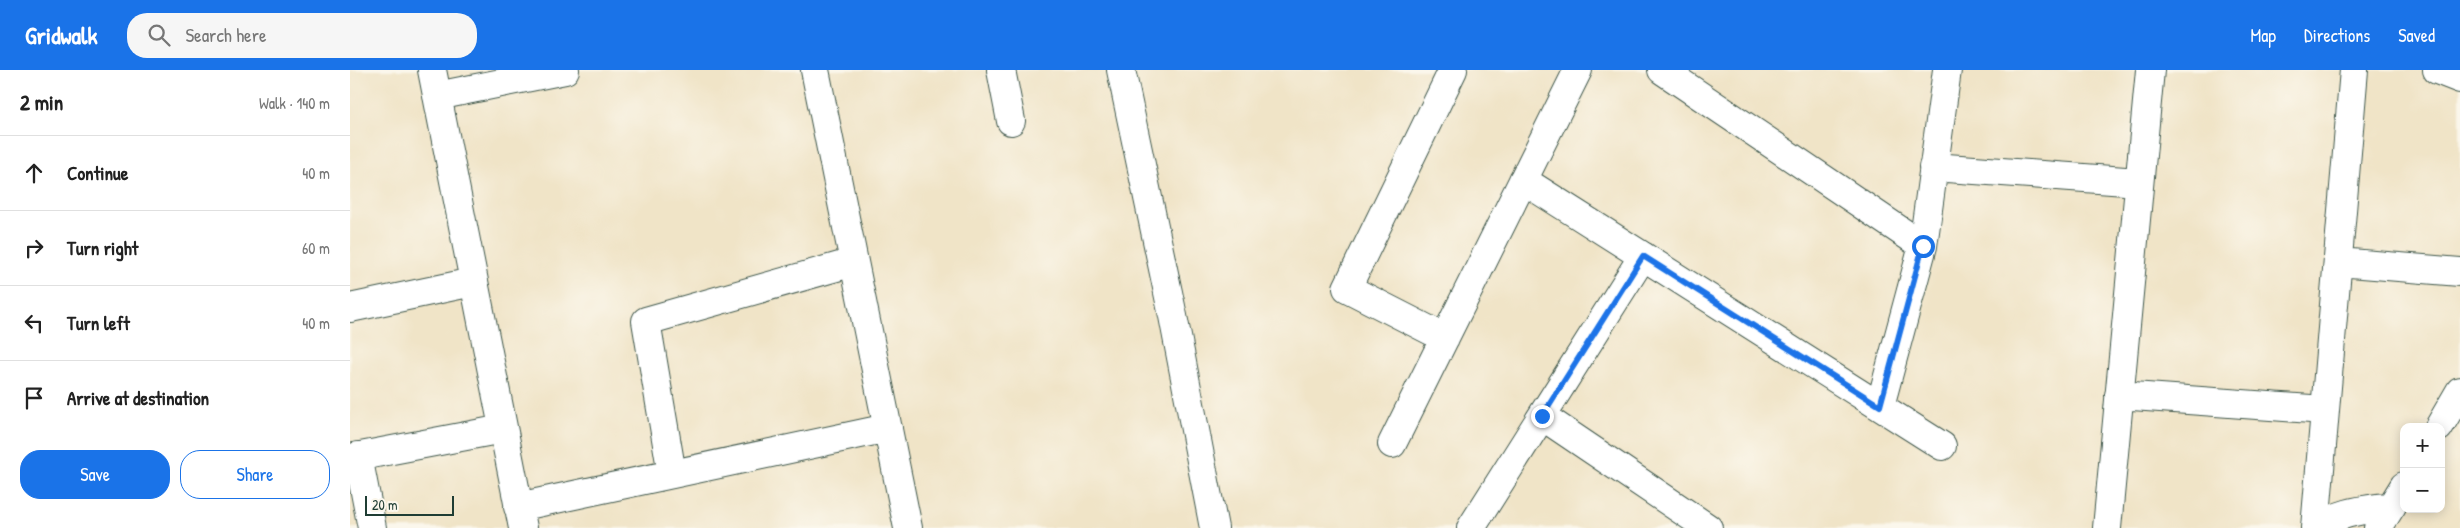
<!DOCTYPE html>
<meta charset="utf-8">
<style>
body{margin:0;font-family:"Patrick Hand",sans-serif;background:#f6f6f6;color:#222}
.controls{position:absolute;right:15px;bottom:15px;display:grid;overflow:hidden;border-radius:10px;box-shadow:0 2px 12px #0003}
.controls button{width:45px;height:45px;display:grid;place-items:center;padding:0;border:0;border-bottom:1px solid #e0e0e0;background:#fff;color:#222;font:25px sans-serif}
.scale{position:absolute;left:15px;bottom:12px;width:89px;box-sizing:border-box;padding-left:5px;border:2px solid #1f3d34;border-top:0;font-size:14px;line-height:18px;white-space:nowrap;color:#1f3d34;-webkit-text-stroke:4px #fbf7ec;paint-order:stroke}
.stop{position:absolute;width:15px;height:15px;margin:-11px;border:4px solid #1a73e8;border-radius:50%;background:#fff}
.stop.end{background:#1a73e8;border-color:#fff;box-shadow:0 1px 5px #0008}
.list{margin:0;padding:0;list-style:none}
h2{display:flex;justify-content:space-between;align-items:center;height:65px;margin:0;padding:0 20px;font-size:21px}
h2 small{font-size:16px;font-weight:400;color:#767676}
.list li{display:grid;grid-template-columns:32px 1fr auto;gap:15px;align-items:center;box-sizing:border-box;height:75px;padding:0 20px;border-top:1px solid #e0e0e0}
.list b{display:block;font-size:19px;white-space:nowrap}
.list em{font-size:16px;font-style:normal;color:#767676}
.actions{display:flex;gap:10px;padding:15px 20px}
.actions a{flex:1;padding:11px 0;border:1px solid #1a73e8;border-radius:20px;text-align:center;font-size:18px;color:#1a73e8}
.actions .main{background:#1a73e8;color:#fff}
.icon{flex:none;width:28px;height:28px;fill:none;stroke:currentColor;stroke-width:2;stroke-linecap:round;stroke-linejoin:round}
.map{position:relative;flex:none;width:2110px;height:458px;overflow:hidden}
header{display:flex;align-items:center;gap:30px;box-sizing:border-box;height:70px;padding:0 25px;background:#1a73e8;color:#fff}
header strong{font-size:24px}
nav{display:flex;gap:28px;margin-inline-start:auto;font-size:18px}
.search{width:350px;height:45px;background:#f6f6f6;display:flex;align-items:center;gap:12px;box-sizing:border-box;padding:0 18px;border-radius:20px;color:#767676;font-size:19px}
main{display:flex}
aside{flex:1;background:#fff}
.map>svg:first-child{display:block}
</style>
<header>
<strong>Gridwalk</strong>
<div class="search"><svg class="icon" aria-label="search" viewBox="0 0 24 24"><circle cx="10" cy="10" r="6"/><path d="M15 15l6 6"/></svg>Search here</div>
<nav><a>Map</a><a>Directions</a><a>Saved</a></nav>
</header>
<main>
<aside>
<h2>2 min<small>Walk · 140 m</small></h2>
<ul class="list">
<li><svg class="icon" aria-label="ahead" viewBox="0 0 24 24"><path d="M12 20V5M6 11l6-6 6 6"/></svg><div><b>Continue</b></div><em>40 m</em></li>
<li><svg class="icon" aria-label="right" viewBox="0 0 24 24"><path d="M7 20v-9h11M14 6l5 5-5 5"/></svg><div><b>Turn right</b></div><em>60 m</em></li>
<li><svg class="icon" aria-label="left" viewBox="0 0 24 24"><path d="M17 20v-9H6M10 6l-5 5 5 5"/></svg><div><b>Turn left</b></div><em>40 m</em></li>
<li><svg class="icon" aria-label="arrive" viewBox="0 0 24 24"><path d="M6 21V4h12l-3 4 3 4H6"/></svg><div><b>Arrive at destination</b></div></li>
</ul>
<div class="actions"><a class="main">Save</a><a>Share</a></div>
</aside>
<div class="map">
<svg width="2110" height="458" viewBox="0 0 2110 458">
<rect width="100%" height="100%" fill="#fbf7ec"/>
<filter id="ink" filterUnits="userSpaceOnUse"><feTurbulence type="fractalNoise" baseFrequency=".02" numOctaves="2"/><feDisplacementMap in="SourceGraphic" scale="10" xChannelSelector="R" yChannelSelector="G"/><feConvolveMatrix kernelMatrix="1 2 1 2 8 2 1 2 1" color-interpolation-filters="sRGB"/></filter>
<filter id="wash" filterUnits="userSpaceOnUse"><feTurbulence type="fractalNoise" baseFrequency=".0096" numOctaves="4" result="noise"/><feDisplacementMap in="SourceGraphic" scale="20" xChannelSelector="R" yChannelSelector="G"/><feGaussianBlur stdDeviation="1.12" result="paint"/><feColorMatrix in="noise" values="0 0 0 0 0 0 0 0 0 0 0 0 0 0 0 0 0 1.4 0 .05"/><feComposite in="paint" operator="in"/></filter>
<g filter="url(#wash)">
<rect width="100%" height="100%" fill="#f0e4c7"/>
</g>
<g filter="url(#ink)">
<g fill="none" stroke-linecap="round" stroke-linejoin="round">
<defs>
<path id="minor" d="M82,0L173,458
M465,0L558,458
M651,0L661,51
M1312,0L1573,176
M2087,0L2110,9
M87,26L215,0
M1583,97L1789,112
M1173,110L1592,376
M1988,192L2110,202
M0,238L123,212
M1095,268L997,218L1103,0
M1769,325L1975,340
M1530,336L1573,176L1597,0
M1192,346L1358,458
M2089,357L2110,321
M1042,374L1228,0
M8,386L22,458
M0,388L153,359
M322,404L296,251L504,192
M168,437L538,358
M1121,458L1293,186
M1757,458L1800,0
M1965,458L2004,0
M1969,458C1989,441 2016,440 2042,436
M2028,458L2054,416"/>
<path id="trunk" d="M771,0L823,246L864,458"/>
</defs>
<use href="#minor" stroke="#3e564a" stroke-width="30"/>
<use href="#trunk" stroke="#3e564a" stroke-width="30"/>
<use href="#minor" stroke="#fff" stroke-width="28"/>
<use href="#trunk" stroke="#fff" stroke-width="28"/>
</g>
</g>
<g fill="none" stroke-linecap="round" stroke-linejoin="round" filter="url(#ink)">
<path stroke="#1a73e8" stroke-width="6" d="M1192,346L1293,186L1530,336L1573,176"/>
</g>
</svg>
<div class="controls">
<button>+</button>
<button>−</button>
</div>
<div class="scale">20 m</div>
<div class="stop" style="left:1573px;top:176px"></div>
<div class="stop end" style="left:1192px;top:346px"></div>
</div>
</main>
